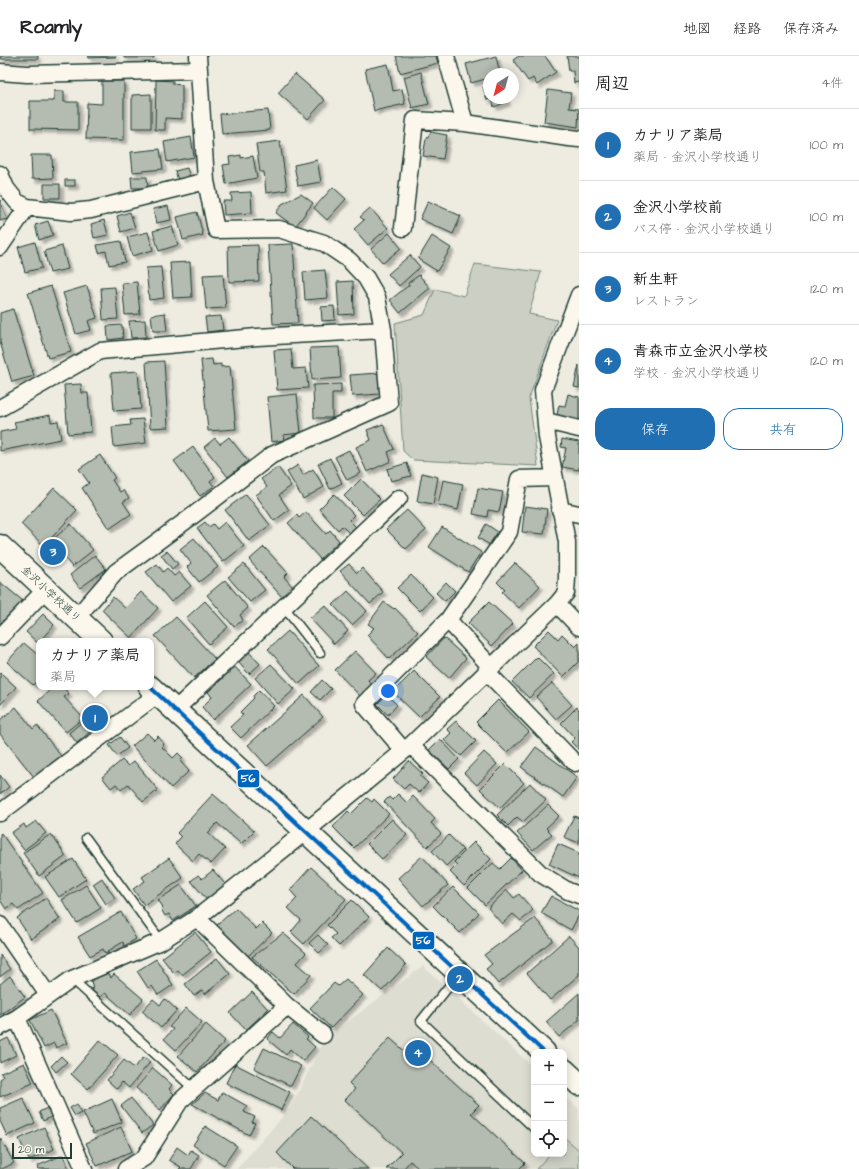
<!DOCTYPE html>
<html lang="ja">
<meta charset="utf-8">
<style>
body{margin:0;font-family:"Architects Daughter","Klee One",sans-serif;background:#f2f2f2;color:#202124}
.controls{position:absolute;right:12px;bottom:12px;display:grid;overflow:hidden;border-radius:8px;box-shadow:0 2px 10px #0003}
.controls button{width:36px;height:36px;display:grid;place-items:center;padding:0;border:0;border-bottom:1px solid #e0e0e0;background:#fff;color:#202124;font:20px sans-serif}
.compass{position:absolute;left:483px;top:12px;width:36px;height:36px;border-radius:50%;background:#fff;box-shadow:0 2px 10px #0003;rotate:216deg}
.scale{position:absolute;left:12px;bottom:10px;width:60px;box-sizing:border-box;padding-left:4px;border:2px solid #1f3d34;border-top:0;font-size:11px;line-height:14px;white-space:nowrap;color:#1f3d34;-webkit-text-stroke:3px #fbf7ec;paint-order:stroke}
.you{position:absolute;left:388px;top:635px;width:14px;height:14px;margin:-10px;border:3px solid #fff;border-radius:50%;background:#1a73e8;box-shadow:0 0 0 6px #1a73e833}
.badge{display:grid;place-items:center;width:26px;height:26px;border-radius:50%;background:#1f6fb2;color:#fff;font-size:13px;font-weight:700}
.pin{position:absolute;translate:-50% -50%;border:2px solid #fff;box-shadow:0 1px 4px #0006}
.popup{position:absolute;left:36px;top:582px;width:118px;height:52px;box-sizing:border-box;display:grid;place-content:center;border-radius:8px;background:#fff;filter:drop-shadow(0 1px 3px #0005);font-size:13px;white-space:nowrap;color:#757577}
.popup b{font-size:15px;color:#202124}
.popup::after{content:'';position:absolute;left:50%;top:100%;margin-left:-8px;border:8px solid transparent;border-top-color:#fff}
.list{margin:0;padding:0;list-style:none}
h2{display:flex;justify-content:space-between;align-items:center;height:52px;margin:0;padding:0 16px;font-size:17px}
h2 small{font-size:13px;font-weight:400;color:#757577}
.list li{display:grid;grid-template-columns:26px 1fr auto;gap:12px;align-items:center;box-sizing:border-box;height:72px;padding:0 16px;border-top:1px solid #e0e0e0}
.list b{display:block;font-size:15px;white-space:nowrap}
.list p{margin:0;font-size:13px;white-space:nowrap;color:#757577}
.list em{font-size:13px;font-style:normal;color:#757577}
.actions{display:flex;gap:8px;padding:12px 16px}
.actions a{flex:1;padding:9px 0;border:1px solid #1f6fb2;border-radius:16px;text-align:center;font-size:14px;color:#1f6fb2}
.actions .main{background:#1f6fb2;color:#fff}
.icon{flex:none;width:22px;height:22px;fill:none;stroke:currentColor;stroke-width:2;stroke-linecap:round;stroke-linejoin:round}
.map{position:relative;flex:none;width:579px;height:1113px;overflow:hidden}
header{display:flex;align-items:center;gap:24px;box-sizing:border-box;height:56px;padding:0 20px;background:#fff;border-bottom:1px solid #e0e0e0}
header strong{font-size:19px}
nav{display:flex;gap:22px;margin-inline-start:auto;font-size:14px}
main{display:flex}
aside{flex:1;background:#fff}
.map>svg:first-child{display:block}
</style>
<header>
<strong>Roamly</strong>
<nav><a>地図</a><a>経路</a><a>保存済み</a></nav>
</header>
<main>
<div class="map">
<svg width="579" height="1113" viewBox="0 0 579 1113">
<defs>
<filter id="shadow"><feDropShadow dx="3.5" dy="3.5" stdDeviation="1" flood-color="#0004"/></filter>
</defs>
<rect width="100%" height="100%" fill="#eeece1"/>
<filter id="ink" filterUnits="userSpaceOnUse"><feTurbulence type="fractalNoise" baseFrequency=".025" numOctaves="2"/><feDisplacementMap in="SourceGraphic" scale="8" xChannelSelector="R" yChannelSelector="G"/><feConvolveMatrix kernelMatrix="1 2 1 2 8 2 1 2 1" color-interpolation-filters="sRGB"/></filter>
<g filter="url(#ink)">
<path fill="#ddddd2" d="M423,910L534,1012V1098H564V1040L579,1053V1113H237L291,1051L324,983Z"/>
<path fill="#cbcfc4" stroke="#75867c" d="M475,208L541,216L529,258L557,264L529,342L538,410L413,404L403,395L395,267L424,259L435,233L464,240Z
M565,1082L579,1094V1113H536L550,1098H564V1083Z"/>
<path fill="#b4bbb0" stroke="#1f3d34" filter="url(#shadow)" d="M0,0H38V3H1Z
M88,0H116V1L88,2Z
M124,0H154V2H124Z
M396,0H436L438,7L400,17Z
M496,0L500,18H489V22L471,27L466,8Z
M519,0H545L556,16L537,29L533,22L528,25L513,4Z
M567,0H579V26L574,27L573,15H569Z
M388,8L393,35L402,33L405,48L374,55L365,13Z
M421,16L429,48L412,52L404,21Z
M295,18L325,44L308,63L278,37Z
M156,24L173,25V28L182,29V63L165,62V74H155Z
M102,25H124V84L86,83L87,47L102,48Z
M489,29V42H506L507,46L494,51L492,43L487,44L483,31Z
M548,34L571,37L569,52L579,53L578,71L544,66Z
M54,35H64V46H78V74L30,73V45H54Z
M151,38V72H132V39Z
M268,54L270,74L222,78L220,58Z
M431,76L447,79L443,103L423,100L426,83Z
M191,81L194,101L167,106L164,86Z
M280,85L287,134L266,137L264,116H260L256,88Z
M160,93L163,113L133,116L131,96Z
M31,99H52L53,122L32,123Z
M241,99V102L253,100L257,122L226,128L223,109L230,108L229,101Z
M317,104L321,126L298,130L294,109Z
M187,112L190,121L178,124L175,115Z
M131,121H147L148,132H132Z
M65,124H75V130H65Z
M44,128H60V142H44Z
M333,131L346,143L327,164L314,152Z
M251,136L252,157L224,159L223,145H232L231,137Z
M301,138L313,147L295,171L276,157L282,148Z
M0,144L7,163L0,165Z
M428,145L461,160L453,178L420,163Z
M168,150L171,164L156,167L153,153Z
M370,152L388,172L368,189L354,173L364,164L360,161Z
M130,156L135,172L121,176L117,160Z
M197,156L203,179L183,184L177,161Z
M104,164L108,179L94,182L91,168Z
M48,165L53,179L39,184L35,169Z
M172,170L178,189L159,195L153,175Z
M148,176L153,194L132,200L127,181Z
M389,177L401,192L383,207L371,193Z
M432,180L451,192L437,215L418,203Z
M121,185L125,206L109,209L106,195L99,197L97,189Z
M35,186L42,212L25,216L18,191Z
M293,188L298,267L273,268L268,189Z
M258,189L259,225L229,226L228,190Z
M62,190L68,213L50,217L44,195Z
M410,199L420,211L399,230L388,218Z
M190,206L192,241L173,242L170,207Z
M161,211L164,242L149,244L146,212Z
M325,214L328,242L305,244L303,216Z
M223,218L226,252L206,253L203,219Z
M419,219L430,232L400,257L390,244L409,229L408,227Z
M353,225L354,258L339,259L337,226Z
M137,226L140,258L125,259L122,227Z
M51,230L71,296L48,302L28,237Z
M87,230L97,262L88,265L91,274L76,278L63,237Z
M115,231L118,263L103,264L101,232Z
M334,250L335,264L322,265L321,251Z
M13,253L34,320L12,326L0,286V257Z
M165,257L167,275H153L151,259Z
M221,260L223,274L207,276L205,261Z
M145,264L146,281L131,282L129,265Z
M122,269L123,282L108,284L107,270Z
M339,291L341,322L312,324L310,292Z
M291,293L293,313L306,312L308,332L277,334L274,294Z
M212,303L213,309L221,308V311L230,310L236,373L208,375L201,304Z
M164,305L168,371L150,372L146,306Z
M579,309V332L574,331Z
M138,315L141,353L114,355L111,317Z
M378,317L380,338L352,340L350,319Z
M81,328L82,337H88L91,376L68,378L64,329Z
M341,328V337H332V362H314L313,329Z
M297,338L301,377L283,379L284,384L271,386L267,341Z
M568,338L579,341V365L557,359L559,349L565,350Z
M50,359L51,366L58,365L61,383L0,395V376L16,373L14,366Z
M143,363L146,387L114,391L112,371L131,369L130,364Z
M383,368L394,393L388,396L391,405L367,416L356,391L371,384L367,374Z
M229,381L248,405L228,421L204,391L215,382L220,388Z
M562,383L579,386V414L562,411L566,392L561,391Z
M193,391L215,421L210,425L214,430L200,440L174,405Z
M349,394L361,417L347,424L335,401Z
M100,399L115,422L112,424L120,436L123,434L129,442L123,446L131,458L109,473L82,432L89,427L79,413Z
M330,402L342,427L330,433L318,408Z
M407,407L411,420L391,425L387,413Z
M298,409L303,419L313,413L324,431L303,443L287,416Z
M278,411L291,430L279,439L289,454L274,465L256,439L267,431L261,423Z
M422,417L438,421L433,448L417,445Z
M361,423L380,443L363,459L344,440Z
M443,424L463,428L458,454L438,449Z
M54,432L77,454L44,490L21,468Z
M478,432L503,436L499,456L488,454L487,461L473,458Z
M246,438L270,469L249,485L225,454Z
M334,438L354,459L349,464L356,471L349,477L342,470L338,474L319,453Z
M525,450L547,453L544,478L522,476Z
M407,454L426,474L406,493L386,473Z
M306,456L326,478L330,474L339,485L320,503L288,467L297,459L299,462Z
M205,466L209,471L213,468L217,473L225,466L244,490L223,506L197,472Z
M71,468L93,494L72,511L51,485Z
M486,468L498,476L490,489L478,482Z
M442,471L481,496L468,516L429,491Z
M194,482L218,511L199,526L187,511L191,507L180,493Z
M264,491L288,517L284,521L293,531L282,541L249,504Z
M167,495L178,508L172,513L161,499Z
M95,499L106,513L80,532L70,519Z
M515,507L540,530L519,552L502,536L505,534L497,526Z
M157,508L163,516L167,512L174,520L179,516L191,530L171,546L146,516Z
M244,508L265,534L250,546L228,521Z
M349,508L357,517L362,512L383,536L370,548L340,515Z
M411,519L433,541L420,555L397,532Z
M225,524L248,552L240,559L243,564L234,571L207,539Z
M0,526L23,545L0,571Z
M446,526L455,535L445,545L436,537Z
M348,535L367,555L352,569L333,549Z
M141,536L158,552L131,582L102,554L113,541L125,552Z
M205,545L228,571L209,588L186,562Z
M384,546L394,553L395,552L418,576L389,603L367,579L374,572L368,568Z
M489,546L513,568L492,590L468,567Z
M325,549L348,575L334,588L310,562Z
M43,558L54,569L38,587L26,576Z
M176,561L215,603L194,622L155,580Z
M549,574L558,583L562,578L575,591L579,587V605L563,621L533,590Z
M288,575L319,610L299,628L268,593Z
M444,582L466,602L449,622L426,601Z
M24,587L39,600V623L33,629L7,606Z
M355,595L376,617L368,624L372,629L360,640L335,614Z
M249,596L260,608L249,618L238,606Z
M537,601L554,618L529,642L512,626Z
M271,608L295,633L278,648L255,622Z
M235,611L251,628L213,664L202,651L212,641L208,636Z
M414,615L440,641L419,661L393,636Z
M1,617L16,631L0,649V618Z
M322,624L331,633L320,644L311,636Z
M552,627L572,649L556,663L536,641Z
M53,631H63L69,638L64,641L83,662L66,676L38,645Z
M259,634L274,650L241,682L230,671L243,659L240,656L254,642L253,640Z
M386,638L397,649L388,659L377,648Z
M304,639L323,661L267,710L248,689Z
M498,644L529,676L507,697L476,666Z
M16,651L33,673L37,669L61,700L34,721L0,678V664Z
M99,651L107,661L77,687L69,677Z
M577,651L579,654V694L571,686L575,682L561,667Z
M456,665L476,685L461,700L444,684L451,677L447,673Z
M147,677L154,684L158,680L164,688L162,691L173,702L178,697L183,702L180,705L189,715L171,732L132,690Z
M120,681L128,692L117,700L109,689Z
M440,683L459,703L449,713L429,694Z
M536,691L577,721L563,741L521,711Z
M484,696L497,708L477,729L464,717Z
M122,704L128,710L134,705L158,734L143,746L128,728L121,734L116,728L111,732L102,721Z
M409,705L423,718L420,720L428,727L419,737L409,728L404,733L393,723Z
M505,708L524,727L500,752L480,733Z
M0,719L9,731L0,738Z
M530,727L546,744L523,766L517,761L508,770L497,759Z
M213,738L254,775L241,788L217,767L208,777L225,793L211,808L199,798L193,805L175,788L181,781L177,777Z
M398,738L407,747L413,740L435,763L431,767L441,778L427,791L384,746L389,741L392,744Z
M367,742L372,746L374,743L389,758L354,792L333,771L348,755L351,758Z
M548,749L559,760L546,772L552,778L533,794L517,777Z
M574,760L579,762V787L564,781Z
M392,763L407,779L382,803L367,788Z
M36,765L46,777L24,794L11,777L24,768L26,772Z
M1,777L43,837L18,854L13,848L6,853L0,844V778Z
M51,778L66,800L39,820L23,797Z
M449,779L463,794L446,810L432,795Z
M474,786L491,803L464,830L450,816L457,809L454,806Z
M558,788L579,797V822L549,808Z
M422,800L448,829L423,850L398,822Z
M169,802L183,822L144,849L133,833L145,825L142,821Z
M511,802L522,814L485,849L468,832L493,807L500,813Z
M73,803L86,823L59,841L45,821Z
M311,811L346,843L304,888L291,876L301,864L288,852L297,842L290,834Z
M213,814L226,829L207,844L191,825L198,819L202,823Z
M102,822L115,842L106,848L93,828Z
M86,829L101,852L77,867L62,844Z
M181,829L196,850L173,865L169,858L165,860L161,853L163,851L158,844Z
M453,831L479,857L460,877L433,850Z
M507,834L514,842L519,838L533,854L521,865L513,858L502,868L488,852Z
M551,840L579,855V859L571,874L541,857Z
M46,842L60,863L31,883L17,862Z
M352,844L369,861L339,890L331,882L336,878L327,869Z
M236,852L256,873L262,867L272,877L247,901L217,869Z
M121,856L136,883L124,890L123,886L105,897L103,893L90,900L78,881Z
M535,862L553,884L498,928L486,913L492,908L484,899Z
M195,876L211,896L182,919L178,914L174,917L162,902Z
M283,877L306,897L297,907L311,919L294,938L252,901Z
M318,879L328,889L319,897L309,887Z
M569,880L579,891V919L550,944L527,917Z
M388,892L406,909L382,935L364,919Z
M0,899L10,913L0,921Z
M217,902L230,918L205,938L202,934L194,940L185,928Z
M156,903L173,929L158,939L152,930L148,932L137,915Z
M108,915L111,922L114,918L143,943L130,959L105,937L100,941L93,935L91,924Z
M10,920L25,941L0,959V928Z
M346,923L363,939L331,972L310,952L334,927L338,930Z
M252,936L268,953L246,974L230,957Z
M579,937V964L559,981L546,966Z
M153,943L160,949L165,943L177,954L161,972L142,955Z
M186,952L202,966L176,994L164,983L173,973L169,971Z
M51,954L67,987L56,992L54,987L44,992L30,964Z
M206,968L225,985L197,1016L178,1000Z
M293,968L308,981L306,983L315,991L303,1005L290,993L286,999L267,983L273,976L280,982Z
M8,982L16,999L0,1007V986Z
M390,982L414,1004L421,996L479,1049L471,1057L525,1107L519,1113H419L410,1105L403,1113H386L402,1097L345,1044L355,1033L349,1027Z
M100,984L118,999L88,1033L71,1018Z
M264,992L301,1010L291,1030L254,1012Z
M61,1000L67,1006L56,1016L51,1010Z
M144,1001L150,1006L129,1032L122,1026L117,1033L107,1024L124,1004L134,1012Z
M24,1007L33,1027L0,1041V1023L3,1021L1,1017Z
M235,1008L290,1036L281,1054L226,1027Z
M153,1012L172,1029L169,1033L174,1038L160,1054L136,1032Z
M222,1036L247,1050L244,1056L255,1061L252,1066L255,1067L249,1079L192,1048L205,1037L218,1044Z
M23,1042L35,1067L7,1080L0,1065V1052Z
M131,1042L153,1069L142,1077L121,1050Z
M112,1043L122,1066L93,1078L83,1056Z
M77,1048L81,1057L75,1060L70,1052Z
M49,1051L53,1060L43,1065L39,1056Z
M311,1060L368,1113H293L277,1097Z
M205,1070L237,1090L224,1109L193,1089Z
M44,1071L54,1093L29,1104L19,1083Z
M121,1071L132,1095L97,1110L86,1087Z
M0,1082L14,1107L2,1113H0Z
M177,1091L188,1099L191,1094L199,1099L191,1113H179L181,1111L169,1104Z
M63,1099L69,1113H38L37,1110Z"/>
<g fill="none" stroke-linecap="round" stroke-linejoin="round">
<defs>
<path id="lane" d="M284,551L320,597
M86,782L161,885
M458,919L421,965L534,1072
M72,923L194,1033"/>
<path id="street" d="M446,0L465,67L569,82L579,83
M199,14L206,125L216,174L279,173L324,187L349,204L366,222L377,241L383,274
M0,16L27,18L199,14L198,0
M0,118L6,132L17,146L27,151L71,156L91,154L206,125
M403,172L415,64L465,67
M0,191L27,151
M0,352L100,295L257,281L383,274L389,347L272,399L191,461L116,516L76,562
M546,365L579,373
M560,454L579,458
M557,548L579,571
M448,564L491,611
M0,581L46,533
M486,615L575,707
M175,654L399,442
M411,689L541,818L568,835L579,839
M404,695L364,648L448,564L509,476L519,423L555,422
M0,757L158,638
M0,869L48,939
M287,950L323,979
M17,962L84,1113
M0,971L17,962L72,923L161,885L197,862L305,776L411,689L557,548L566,537L567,522V486L547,381L543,334L579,239
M126,1113L144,1102L180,1045L287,950L197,862"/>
<path id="secondary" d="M0,490L101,585
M150,631L544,996
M564,1014L579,1028"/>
</defs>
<use href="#lane" stroke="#1f3d34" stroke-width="11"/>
<use href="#street" stroke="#1f3d34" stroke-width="19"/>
<use href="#secondary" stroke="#1f3d34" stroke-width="25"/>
<use href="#lane" stroke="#fbf7ec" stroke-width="8"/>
<use href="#street" stroke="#fbf7ec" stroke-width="16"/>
<use href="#secondary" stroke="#fbf7ec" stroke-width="22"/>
<defs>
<path id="bus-1" d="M150,631L544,996"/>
</defs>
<use href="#bus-1" stroke="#fbf7ec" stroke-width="7"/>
<use href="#bus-1" stroke="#0065bd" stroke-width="4"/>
</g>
</g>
<g text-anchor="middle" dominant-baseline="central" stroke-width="3.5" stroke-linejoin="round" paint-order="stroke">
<g font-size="11" fill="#1f3d34" stroke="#fbf7ec">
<text transform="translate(51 538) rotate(43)">金沢小学校通り</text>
</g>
</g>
<g stroke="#fbf7ec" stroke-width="1.5">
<rect x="237" y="713" width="23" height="19" rx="4" fill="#0065bd"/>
<rect x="412" y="875" width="23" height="19" rx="4" fill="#0065bd"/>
</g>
<g font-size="11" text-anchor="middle" font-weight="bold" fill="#fff">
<text x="248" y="726">56</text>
<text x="423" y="888">56</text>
</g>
</svg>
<div class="controls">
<button>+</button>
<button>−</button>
<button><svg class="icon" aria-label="locate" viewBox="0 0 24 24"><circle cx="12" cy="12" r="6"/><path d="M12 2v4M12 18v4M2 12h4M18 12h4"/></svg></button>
</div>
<svg class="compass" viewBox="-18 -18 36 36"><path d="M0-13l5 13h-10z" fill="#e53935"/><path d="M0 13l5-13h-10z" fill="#757577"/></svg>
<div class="scale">20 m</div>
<div class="you"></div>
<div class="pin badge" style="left:95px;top:662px">1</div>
<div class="popup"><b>カナリア薬局</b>薬局</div>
<div class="pin badge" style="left:460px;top:923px">2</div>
<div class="pin badge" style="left:53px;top:496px">3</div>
<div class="pin badge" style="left:418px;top:997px">4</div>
</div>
<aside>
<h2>周辺<small>4件</small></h2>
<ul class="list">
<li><span class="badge">1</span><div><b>カナリア薬局</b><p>薬局 · 金沢小学校通り</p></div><em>100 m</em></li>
<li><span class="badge">2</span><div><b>金沢小学校前</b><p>バス停 · 金沢小学校通り</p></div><em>100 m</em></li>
<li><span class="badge">3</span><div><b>新生軒</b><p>レストラン</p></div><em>120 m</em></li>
<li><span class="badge">4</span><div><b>青森市立金沢小学校</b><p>学校 · 金沢小学校通り</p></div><em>120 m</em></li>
</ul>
<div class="actions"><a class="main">保存</a><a>共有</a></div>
</aside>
</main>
